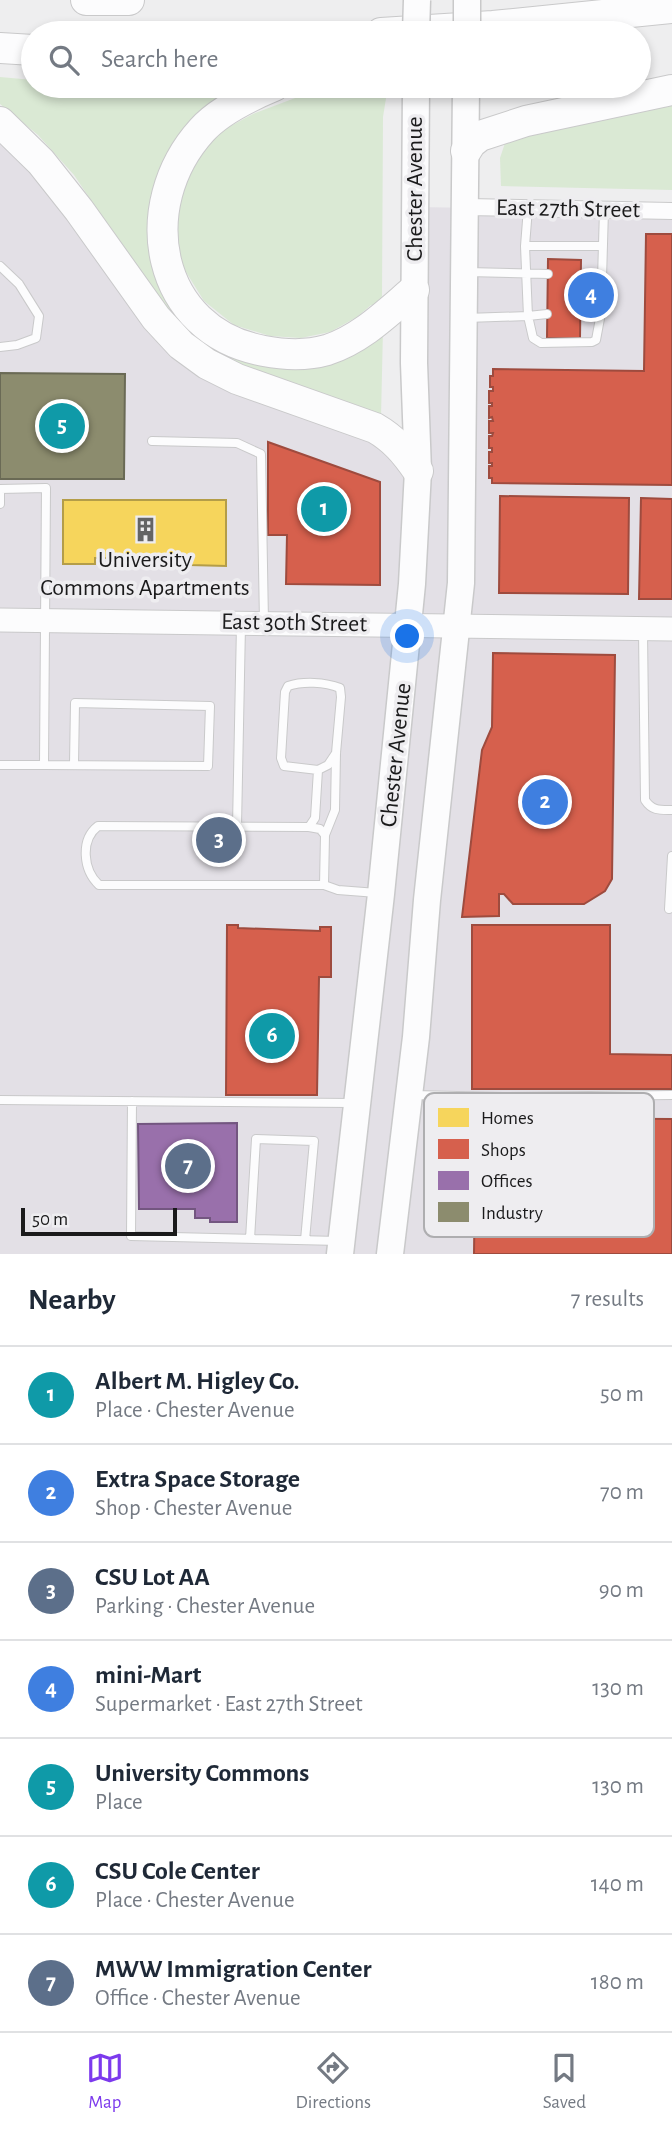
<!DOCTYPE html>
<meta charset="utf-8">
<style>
body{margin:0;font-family:"Alegreya Sans",sans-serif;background:#f2f2f3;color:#1f2937}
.scale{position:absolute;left:21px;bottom:18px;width:156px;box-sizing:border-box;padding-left:7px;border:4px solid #1a1a1b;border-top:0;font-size:19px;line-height:24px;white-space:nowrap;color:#1a1a1b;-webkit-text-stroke:5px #eeedf0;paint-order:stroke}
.you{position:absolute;left:408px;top:637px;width:24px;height:24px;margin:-18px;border:5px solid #fff;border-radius:50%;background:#1a73e8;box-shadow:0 0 0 10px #1a73e833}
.badge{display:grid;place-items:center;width:46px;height:46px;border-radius:50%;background:#7c3aed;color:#fff;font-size:23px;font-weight:700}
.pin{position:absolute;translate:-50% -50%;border:4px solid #fff;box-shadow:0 2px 7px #0006}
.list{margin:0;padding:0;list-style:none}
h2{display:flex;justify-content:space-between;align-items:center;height:91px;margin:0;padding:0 28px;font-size:30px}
h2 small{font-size:23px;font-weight:400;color:#747a83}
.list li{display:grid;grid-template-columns:46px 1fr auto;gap:21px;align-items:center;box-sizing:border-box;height:98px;padding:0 28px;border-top:2px solid #e0e1e3}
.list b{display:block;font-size:26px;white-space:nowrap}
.list p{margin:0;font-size:23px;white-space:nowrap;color:#747a83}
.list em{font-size:23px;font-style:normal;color:#747a83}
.icon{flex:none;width:38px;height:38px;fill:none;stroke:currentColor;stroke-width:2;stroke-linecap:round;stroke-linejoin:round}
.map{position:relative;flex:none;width:672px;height:1254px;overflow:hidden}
.search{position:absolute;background:#fff;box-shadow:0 4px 10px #0003;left:21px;right:21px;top:21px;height:77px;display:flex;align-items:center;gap:18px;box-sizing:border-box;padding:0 24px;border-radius:38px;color:#747a83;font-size:26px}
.sheet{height:777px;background:#fff}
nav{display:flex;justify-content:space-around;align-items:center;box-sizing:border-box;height:98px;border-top:2px solid #e0e1e3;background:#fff;font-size:19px;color:#747a83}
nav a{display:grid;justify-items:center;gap:4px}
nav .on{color:#7c3aed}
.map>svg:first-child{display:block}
</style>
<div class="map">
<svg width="672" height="1254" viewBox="0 0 672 1254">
<rect width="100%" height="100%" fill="#eeeeef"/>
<path fill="#e3e0e6" d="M0,122L79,210L328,411L417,469L415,207L672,211V1254H0Z"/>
<path fill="#dae9d4" d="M0,77L33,80V86H247L170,151L156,178L149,207L148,236L153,262L231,354L383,329L381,417L248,370L197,345L158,300L74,175L38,135L0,104Z
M327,86H388L383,117L382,296L377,305H371L357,317L330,332L301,338L270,336L234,325L204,301L181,264L175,229L186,175L208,145L225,129L253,114Z
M672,105V190L501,186L500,158L505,143L524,134Z"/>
<path fill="#f6d55c" stroke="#b49d48" stroke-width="2" d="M63,500H226V566L190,565V558H95V564H63Z"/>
<path fill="#d6604d" stroke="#9e4b3e" stroke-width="2" d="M646,234H672V485L492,483V478H489V466H492V463H489V452H492V448H489V436H492L493,433H489V421H493L492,417L489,418V406H492V403H489V391H493V387H490V376H493V369L644,371Z
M548,259L581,260L580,338H547Z
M268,442L380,482V585L286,584L287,535H268Z
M500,496L629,498L628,594L499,593Z
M641,498L672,499V599H639Z
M493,653L615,655L612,879L605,891L584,904H513L504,894H499V916L462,917L482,750L492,727Z
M227,925H238V928L320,931V927H331V977H319L317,1095H226Z
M472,925H610V1054L672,1055V1089H472Z
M494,1118L672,1119V1254H474L475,1175L494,1176Z"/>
<path fill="#9970ab" stroke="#735680" stroke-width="2" d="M237,1123V1222H210V1218H195V1209H139L138,1124Z"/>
<path fill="#8c8c6e" stroke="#6a6a55" stroke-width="2" d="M0,373L125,374L124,479H0Z"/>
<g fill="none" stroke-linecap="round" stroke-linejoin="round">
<defs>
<path id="service" d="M525,246L528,208
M0,266L19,284L39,316L36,338L17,345L0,347
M467,272L548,274
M581,275H602
M580,313H601
M547,314L528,316L525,246H603
M466,318L528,316L533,338L541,343L592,342L596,340L601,313L604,210
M152,441L237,443L261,454L264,622
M0,504V489L46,488L44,765H0
M643,631L645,800C652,811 660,810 672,810
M44,765L208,766L210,706L75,703L74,764
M318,770L328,765L336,753
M237,826L241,625
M309,827L315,818L318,770L284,766L281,758L285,692L288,686C303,681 325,682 340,688L341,697L336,753L335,810L325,835
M324,885L325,835L320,829L309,827L98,826C80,840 83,870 99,885H324L338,890L377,893
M669,909L672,856
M412,1095L503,1097L672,1095
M0,1100L352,1103
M132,1101L131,1236L339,1241
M250,1239L256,1139L314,1141L305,1240"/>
<path id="minor" d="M465,207L672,211"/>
<path id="secondary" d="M0,620L672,629"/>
<path id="primary" d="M340,1254L381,894L412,584L418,471L414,363L416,86
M390,1254L416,1037L427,900L461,583L466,86"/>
<path id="motorway" d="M86,0H129
M381,33L493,26L672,8
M0,48L33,50
M274,86C250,96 220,110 202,130C133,206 155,331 264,351C285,355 306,356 327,350C361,339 387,313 414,290
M0,122L41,162L79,210L156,318L181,345L207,364L237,379L375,428C394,439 405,452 418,471
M466,151L471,143L480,136L526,121L672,90"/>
</defs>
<use href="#service" stroke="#c9c9ca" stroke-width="10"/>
<use href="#minor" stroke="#c9c9ca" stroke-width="18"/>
<use href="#secondary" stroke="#c9c9ca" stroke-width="25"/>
<use href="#primary" stroke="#c9c9ca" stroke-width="29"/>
<use href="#motorway" stroke="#c9c9ca" stroke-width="32"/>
<use href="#service" stroke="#fcfcfd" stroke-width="8"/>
<use href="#minor" stroke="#fcfcfd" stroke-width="16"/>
<use href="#secondary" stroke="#fcfcfd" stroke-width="23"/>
<use href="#primary" stroke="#fcfcfd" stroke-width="26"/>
<use href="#motorway" stroke="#fcfcfd" stroke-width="30"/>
<defs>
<path id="primary-bridge" d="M416,33L417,0
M467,33V0"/>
</defs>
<use href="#primary-bridge" stroke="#c9c9ca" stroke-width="29" stroke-linecap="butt"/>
<use href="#primary-bridge" stroke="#fcfcfd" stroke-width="26"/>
</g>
<defs>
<symbol id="building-bare" viewBox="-9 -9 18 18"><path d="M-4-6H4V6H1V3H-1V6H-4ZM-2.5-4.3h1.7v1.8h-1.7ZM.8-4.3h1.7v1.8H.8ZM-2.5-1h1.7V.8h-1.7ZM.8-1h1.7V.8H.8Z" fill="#646465" stroke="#eeedf0" stroke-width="2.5" paint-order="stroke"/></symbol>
</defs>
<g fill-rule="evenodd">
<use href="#building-bare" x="128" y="512" width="35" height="35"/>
</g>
<g text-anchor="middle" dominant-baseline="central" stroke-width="7" stroke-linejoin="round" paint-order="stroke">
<g font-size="24" fill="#1a1a1b" stroke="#eeedf0">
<text transform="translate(415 189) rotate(-90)">Chester Avenue</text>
<text transform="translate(568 209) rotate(1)">East 27th Street</text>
<text transform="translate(294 623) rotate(1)">East 30th Street</text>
<text transform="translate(396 755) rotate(-84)">Chester Avenue</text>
</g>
<g font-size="24" fill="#1a1a1b" stroke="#eeedf0">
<text x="145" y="560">University<tspan x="145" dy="28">Commons Apartments</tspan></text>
</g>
</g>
<rect x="424" y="1093" width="230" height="144" rx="10" fill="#eeedf0" stroke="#aeaeb0" stroke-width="2"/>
<rect x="438" y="1108" width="31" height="19" fill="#f6d55c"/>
<rect x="438" y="1139" width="31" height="20" fill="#d6604d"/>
<rect x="438" y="1171" width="31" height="19" fill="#9970ab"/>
<rect x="438" y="1202" width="31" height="20" fill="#8c8c6e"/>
<g font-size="19" fill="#1a1a1b">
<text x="481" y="1124">Homes</text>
<text x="481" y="1156">Shops</text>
<text x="481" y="1187">Offices</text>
<text x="481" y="1219">Industry</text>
</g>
</svg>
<div class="scale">50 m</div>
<div class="you"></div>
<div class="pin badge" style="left:324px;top:509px;background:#0f9aa8">1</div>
<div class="pin badge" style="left:545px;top:802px;background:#3f7fe0">2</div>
<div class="pin badge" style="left:219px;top:840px;background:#5c6f8a">3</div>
<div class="pin badge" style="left:591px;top:295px;background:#3f7fe0">4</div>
<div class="pin badge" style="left:62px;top:426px;background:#0f9aa8">5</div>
<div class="pin badge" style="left:272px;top:1036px;background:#0f9aa8">6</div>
<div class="pin badge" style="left:188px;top:1166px;background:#5c6f8a">7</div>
<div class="search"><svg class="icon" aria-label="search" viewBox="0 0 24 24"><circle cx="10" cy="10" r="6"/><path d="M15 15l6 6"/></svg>Search here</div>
</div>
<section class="sheet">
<h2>Nearby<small>7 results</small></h2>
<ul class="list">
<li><span class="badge" style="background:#0f9aa8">1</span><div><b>Albert M. Higley Co.</b><p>Place · Chester Avenue</p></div><em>50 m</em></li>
<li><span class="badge" style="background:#3f7fe0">2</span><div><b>Extra Space Storage</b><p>Shop · Chester Avenue</p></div><em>70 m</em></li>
<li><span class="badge" style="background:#5c6f8a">3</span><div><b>CSU Lot AA</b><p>Parking · Chester Avenue</p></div><em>90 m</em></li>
<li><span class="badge" style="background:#3f7fe0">4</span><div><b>mini-Mart</b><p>Supermarket · East 27th Street</p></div><em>130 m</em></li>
<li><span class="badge" style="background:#0f9aa8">5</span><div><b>University Commons</b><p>Place</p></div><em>130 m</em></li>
<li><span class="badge" style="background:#0f9aa8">6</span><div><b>CSU Cole Center</b><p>Place · Chester Avenue</p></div><em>140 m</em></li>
<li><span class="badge" style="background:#5c6f8a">7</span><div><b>MWW Immigration Center</b><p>Office · Chester Avenue</p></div><em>180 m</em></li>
</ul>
</section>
<nav>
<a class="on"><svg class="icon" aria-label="map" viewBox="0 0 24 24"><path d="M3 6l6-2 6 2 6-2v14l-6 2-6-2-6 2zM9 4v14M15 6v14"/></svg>Map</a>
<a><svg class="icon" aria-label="directions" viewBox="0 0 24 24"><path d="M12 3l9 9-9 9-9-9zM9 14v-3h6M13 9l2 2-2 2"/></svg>Directions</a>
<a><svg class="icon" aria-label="saved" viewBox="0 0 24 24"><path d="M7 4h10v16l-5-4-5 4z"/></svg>Saved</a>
</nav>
